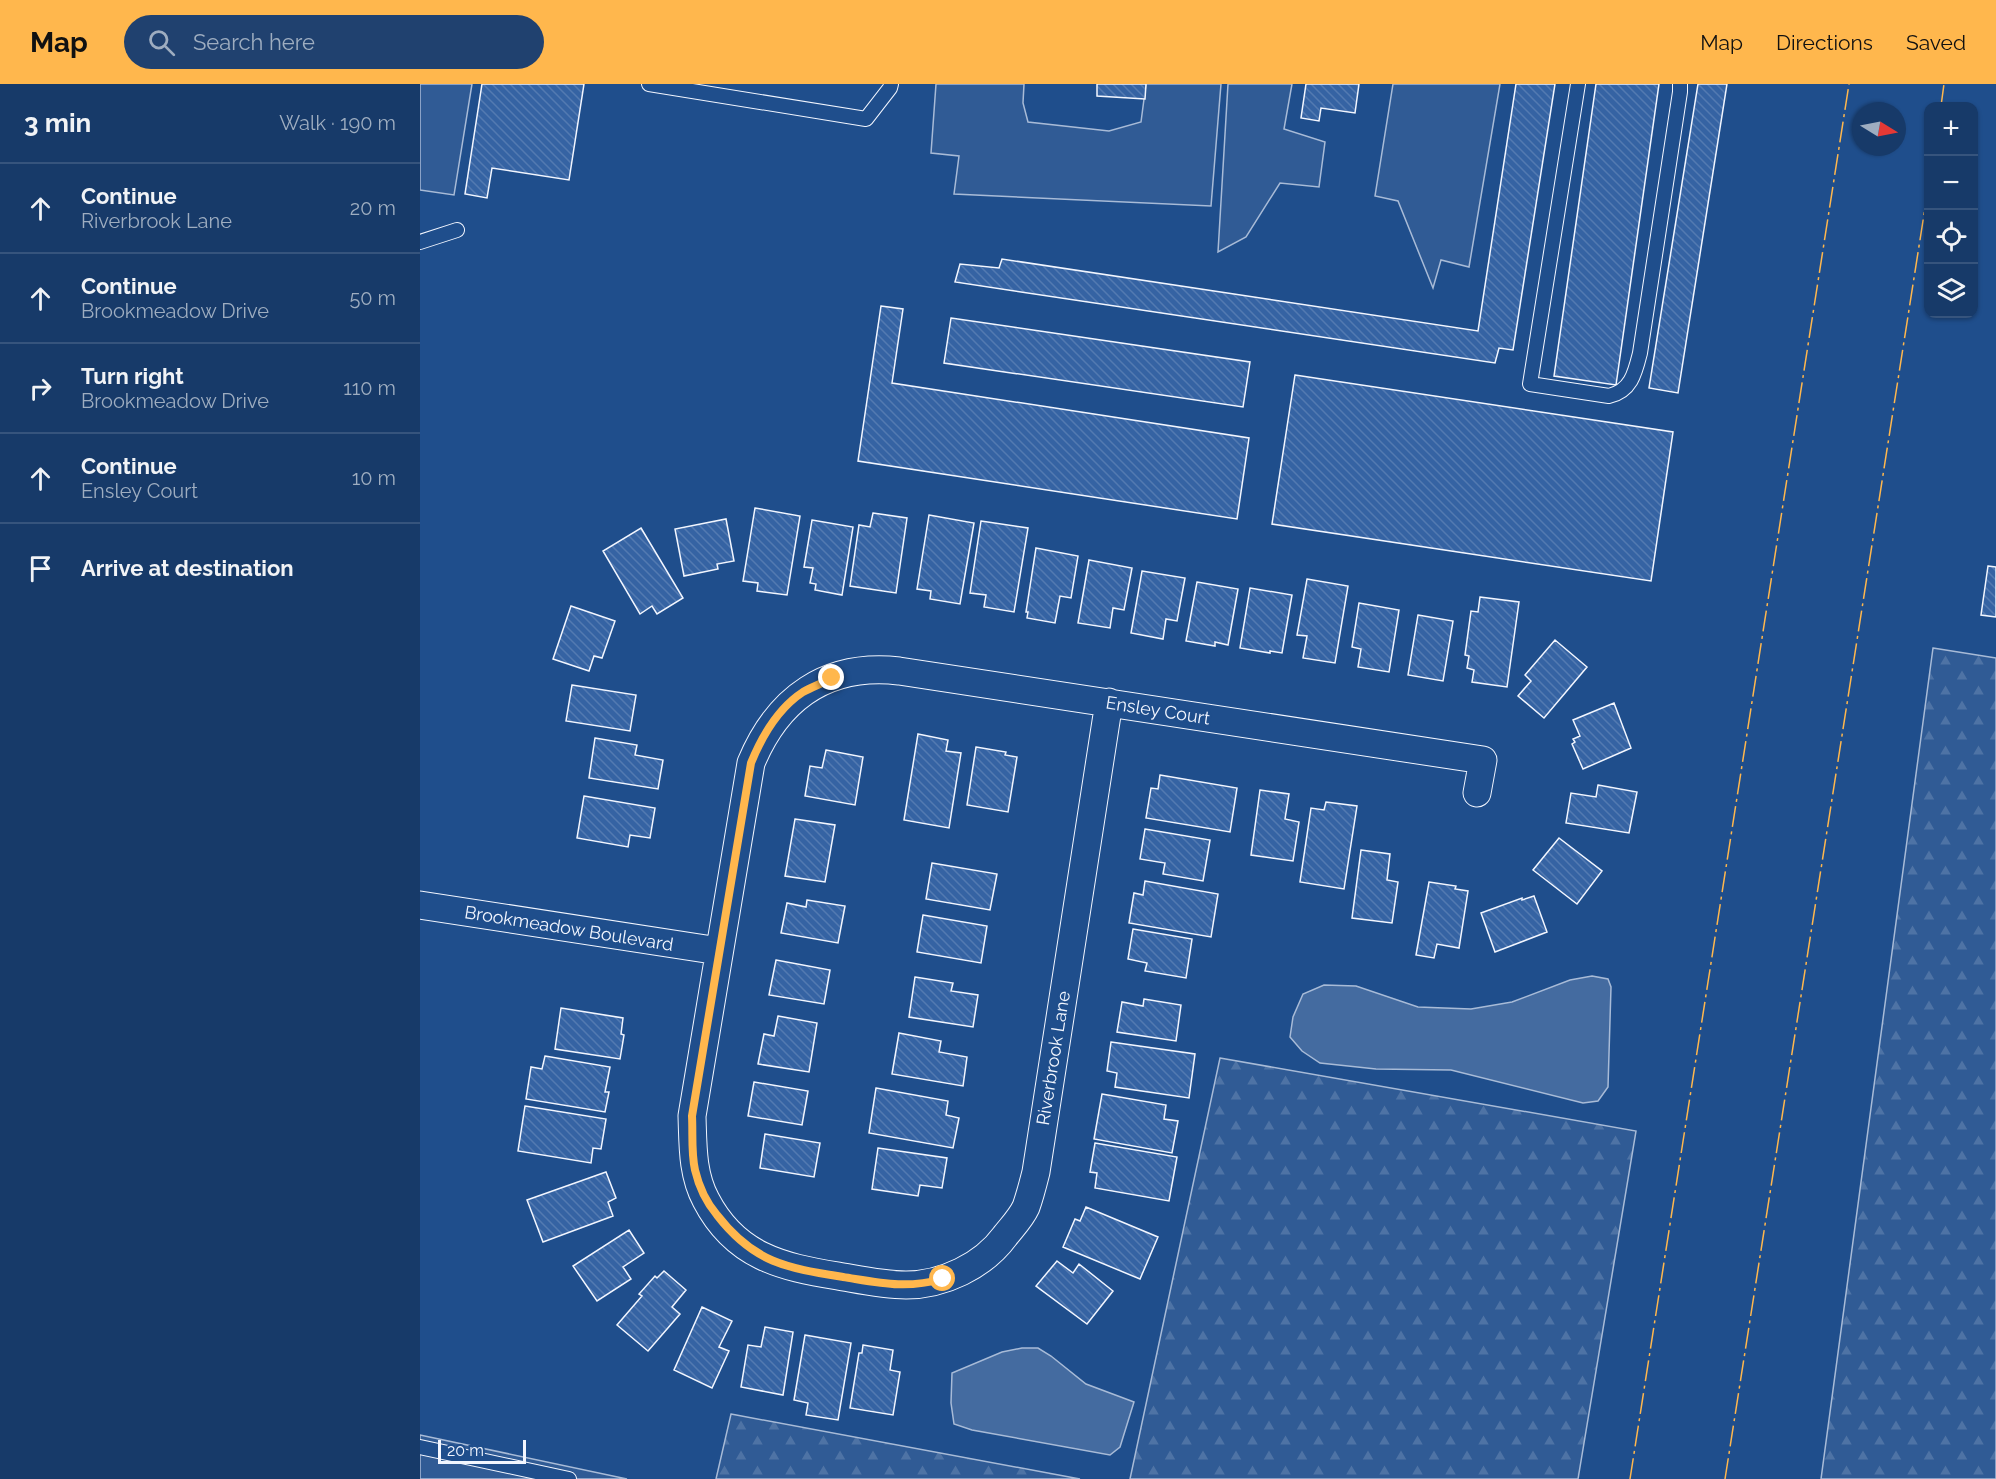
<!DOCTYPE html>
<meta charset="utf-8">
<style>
body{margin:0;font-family:Raleway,sans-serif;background:#20416f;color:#f1f3f6}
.controls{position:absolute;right:18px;top:18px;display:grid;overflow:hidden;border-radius:12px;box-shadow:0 2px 4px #0004}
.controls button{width:54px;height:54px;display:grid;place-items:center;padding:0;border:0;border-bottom:2px solid #36547d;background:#173a69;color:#f1f3f6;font:30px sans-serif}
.compass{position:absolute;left:1432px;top:18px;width:54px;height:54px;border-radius:50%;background:#173a69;box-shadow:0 2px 4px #0004;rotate:100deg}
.scale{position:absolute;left:18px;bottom:15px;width:88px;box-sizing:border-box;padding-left:6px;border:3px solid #f2f6ff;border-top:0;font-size:16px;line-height:21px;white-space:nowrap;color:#f2f6ff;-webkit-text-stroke:4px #1f4e8c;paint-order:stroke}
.stop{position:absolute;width:18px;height:18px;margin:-14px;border:4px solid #ffb74d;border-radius:50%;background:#fff}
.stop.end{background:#ffb74d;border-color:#fff;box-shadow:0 2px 6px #0008}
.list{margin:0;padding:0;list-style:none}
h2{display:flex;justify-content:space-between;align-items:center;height:78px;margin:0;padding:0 24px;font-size:26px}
h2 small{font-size:20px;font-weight:400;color:#9eadc0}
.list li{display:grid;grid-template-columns:39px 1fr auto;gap:18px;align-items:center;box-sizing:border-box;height:90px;padding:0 24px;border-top:2px solid #36547d}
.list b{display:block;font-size:22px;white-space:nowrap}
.list p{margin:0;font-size:20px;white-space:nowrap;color:#9eadc0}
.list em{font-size:20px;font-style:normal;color:#9eadc0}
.icon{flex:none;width:33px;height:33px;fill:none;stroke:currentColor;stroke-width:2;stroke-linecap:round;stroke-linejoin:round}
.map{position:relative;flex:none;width:1576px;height:1395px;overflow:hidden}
header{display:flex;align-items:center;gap:36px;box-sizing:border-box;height:84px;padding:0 30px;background:#ffb74d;color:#111}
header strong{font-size:28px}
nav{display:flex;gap:33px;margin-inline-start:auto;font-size:21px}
.search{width:420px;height:54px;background:#20416f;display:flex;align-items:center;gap:15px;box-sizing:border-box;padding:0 21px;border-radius:33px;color:#9eadc0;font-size:22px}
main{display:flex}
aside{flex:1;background:#173a69}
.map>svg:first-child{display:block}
</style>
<header>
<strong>Map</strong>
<div class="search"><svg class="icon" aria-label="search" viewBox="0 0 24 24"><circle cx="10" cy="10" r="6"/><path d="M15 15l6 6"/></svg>Search here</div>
<nav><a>Map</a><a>Directions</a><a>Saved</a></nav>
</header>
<main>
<aside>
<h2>3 min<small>Walk · 190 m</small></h2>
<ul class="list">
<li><svg class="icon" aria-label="ahead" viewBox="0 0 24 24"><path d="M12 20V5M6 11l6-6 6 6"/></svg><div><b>Continue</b><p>Riverbrook Lane</p></div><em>20 m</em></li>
<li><svg class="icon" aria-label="ahead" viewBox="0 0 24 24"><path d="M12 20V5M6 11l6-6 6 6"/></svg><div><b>Continue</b><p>Brookmeadow Drive</p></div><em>50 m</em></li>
<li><svg class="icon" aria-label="right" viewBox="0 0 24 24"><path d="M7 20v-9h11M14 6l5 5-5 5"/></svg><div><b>Turn right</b><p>Brookmeadow Drive</p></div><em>110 m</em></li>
<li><svg class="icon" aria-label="ahead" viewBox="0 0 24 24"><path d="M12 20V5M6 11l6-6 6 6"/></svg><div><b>Continue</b><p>Ensley Court</p></div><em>10 m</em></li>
<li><svg class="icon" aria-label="arrive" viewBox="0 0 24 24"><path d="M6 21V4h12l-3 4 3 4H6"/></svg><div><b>Arrive at destination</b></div></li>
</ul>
</aside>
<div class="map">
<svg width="1576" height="1395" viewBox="0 0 1576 1395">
<defs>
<pattern id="forest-firs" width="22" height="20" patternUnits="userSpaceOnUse" patternTransform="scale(1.5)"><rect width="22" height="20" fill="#305b95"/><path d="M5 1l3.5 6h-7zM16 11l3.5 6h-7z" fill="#4e73a5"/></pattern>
<pattern id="building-back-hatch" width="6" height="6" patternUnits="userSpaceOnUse" patternTransform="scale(1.5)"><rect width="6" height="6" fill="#3563a3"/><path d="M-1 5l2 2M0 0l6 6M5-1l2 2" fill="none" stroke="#537ab1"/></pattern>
</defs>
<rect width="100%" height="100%" fill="#1f4e8c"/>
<path fill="#305b95" stroke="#a8bbd7" stroke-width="1.5" d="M0,0H52L34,111L0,106Z
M516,0H604L603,19L608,38L689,47L721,38L726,0H801L791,122L534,110L539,72L511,69Z
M808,0H872L864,45L905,58L899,103L860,99L826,153L798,168Z
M973,0H1080L1049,183L1021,176L1013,204L978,117L955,112Z
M0,1351L207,1395H0Z"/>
<path fill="url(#forest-firs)" stroke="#a8bbd7" stroke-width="1.5" d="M1513,564L1576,574V1395H1401Z
M800,974L1216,1047L1158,1395H710Z
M311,1330L660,1395H296Z"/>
<path fill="#446ba0" stroke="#a8bbd7" stroke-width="1.5" d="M1172,892L1188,895L1191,903L1188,1003L1178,1017L1163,1019L1031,986L956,985L900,979L882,967L870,953L873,933L883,910L904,901L936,902L998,923L1051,925L1092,918L1150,896Z
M602,1264H618L631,1272L666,1300L714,1318L700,1363L690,1371L552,1346L534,1340L531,1319L532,1289L582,1268Z"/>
<path fill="url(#building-back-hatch)" stroke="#f2f6ff" stroke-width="1.5" d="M62,0H164L149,96L72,84L67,114L45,110Z
M677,0H726L725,15L677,12Z
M886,0H939L935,29L901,24L899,37L881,34Z
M1096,0H1135L1093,266L1079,264L1075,279L535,198L540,180L579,184L582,175L1058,247Z
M1176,0H1239L1196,301L1134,292Z
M1278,0H1307L1258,309L1229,304Z
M461,222L483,225L472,299L829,354L817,435L438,377Z
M531,234L830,278L823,323L524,279Z
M875,291L1253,348L1231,497L852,440Z
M335,424L380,432L367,511L337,507L338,499L323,497Z
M453,429L487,434L476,509L430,502L439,441L450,443Z
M509,431L554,439L540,520L510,515L511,507L497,505Z
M306,435L314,477L297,480L298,485L264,492L255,445Z
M392,436L433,443L422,511L395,506L396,500L390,499L393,484L384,483Z
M561,437L608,444L594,528L564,523L566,511L550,509Z
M221,444L263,514L237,530L232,522L220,530L183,467Z
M616,464L658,472L651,514L640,512L635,539L607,534L608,528H606Z
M669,476L712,484L704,526L693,524L690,544L658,539Z
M1568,482L1576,483V533L1561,531Z
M722,487L765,494L757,537L746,535L743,555L711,549Z
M887,495L928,502L915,579L883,574L887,552L877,551Z
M777,498L818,505L808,561L795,558V562L766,557Z
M830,504L872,511L862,569L850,567V569L820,564Z
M1060,513L1099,518L1087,603L1052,598L1054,586L1047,584L1049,572L1045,571L1051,527L1058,528Z
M939,519L979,526L969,588L938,583L941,565L932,563Z
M151,522L195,537L182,574L174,572L169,587L133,575Z
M998,531L1033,537L1023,597L988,591Z
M1135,556L1167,583L1124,634L1098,612L1111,597L1105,591Z
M152,601L216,611L210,647L146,637Z
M1194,619L1211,664L1163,685L1152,660L1155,658L1153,655L1160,652L1153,636Z
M498,650L528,656L526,667L541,669L529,744L484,736Z
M175,654L217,661L215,671L243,676L238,705L169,694Z
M556,663L586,668L585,671L597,673L588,728L547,721Z
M406,666L443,673L435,721L385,712L390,682L402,684Z
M740,691L817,704L810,748L726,734L731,704L738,705Z
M1178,701L1217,708L1209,749L1146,739L1151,709L1176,713Z
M840,706L869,710L865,735L879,738L873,777L831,771Z
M164,712L235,724L230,754L210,751L208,763L157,754Z
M906,718L937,722L924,805L880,798L891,724L904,726Z
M375,735L415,741L405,798L365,792Z
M725,745L790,756L783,797L743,790L745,779L720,775Z
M1139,754L1182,787L1157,820L1113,786Z
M941,766L970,770L967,796L978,798L972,839L932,834Z
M512,779L577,790L570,826L506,815Z
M725,797L798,810L791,853L709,839L714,809L723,811Z
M1009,798L1036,802L1035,805L1048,807L1039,864L1017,860L1014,874L996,871Z
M1114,812L1127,848L1075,868L1061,829L1102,814V816Z
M387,816L425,822L418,859L361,849L367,819L386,823Z
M503,831L567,842L561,879L497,868Z
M713,845L772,855L766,894L725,887L727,879L708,875Z
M356,876L410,886L404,920L349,911Z
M495,893L533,899L531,907L558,911L553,943L489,933Z
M724,915L761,921L756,957L697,948L702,918L723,922Z
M141,924L203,934L201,950L204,951L200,975L135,965Z
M358,932L397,939L389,988L338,980L344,950L354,952Z
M479,949L521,957L519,968L547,973L543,1002L472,990Z
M691,958L775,970L769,1014L695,1003L697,989L687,987Z
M125,972L190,983L185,1008H189L185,1028L106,1015L111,983L122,985Z
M334,998L388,1007L382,1041L328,1032Z
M456,1004L528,1017L526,1031L539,1034L533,1064L449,1049Z
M682,1010L746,1021L744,1035L758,1037L752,1069L674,1055Z
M105,1022L186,1035L181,1065L173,1064L171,1079L98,1067Z
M345,1050L400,1059L394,1093L340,1084Z
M675,1059L757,1073L749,1117L675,1104L677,1089L670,1088Z
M458,1064L527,1074L522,1104L500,1101L498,1112L452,1105Z
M186,1088L196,1114L188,1118L193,1132L123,1158L107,1116Z
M666,1123L738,1153L720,1195L643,1163L655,1135L660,1137Z
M209,1146L224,1169L203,1183L211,1195L177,1217L153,1182Z
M637,1177L653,1189L659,1180L693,1207L667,1240L616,1202Z
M244,1187L266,1206L252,1223L260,1230L228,1267L197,1241L222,1212L219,1210L235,1192L237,1194Z
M282,1223L312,1237L299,1263L309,1267L292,1304L254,1286Z
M345,1243L373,1248L363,1311L321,1303L328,1261L341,1263Z
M385,1251L431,1259L418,1336L386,1331L388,1319L374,1316Z
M443,1261L473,1266L470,1286L480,1288L473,1331L430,1324L439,1269H442Z"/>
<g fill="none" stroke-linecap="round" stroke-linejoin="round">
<defs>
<path id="service" d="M229,0L446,35L470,4L471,0
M1158,0L1110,300L1189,312C1211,307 1215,289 1220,269L1260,8V0
M0,158L37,146
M0,1363L149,1395"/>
<path id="minor" d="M689,618L616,1088C613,1100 610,1112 606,1123C601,1134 592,1143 585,1152C563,1182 523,1201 486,1201C463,1201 441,1196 418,1192C361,1183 315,1172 286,1116C272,1090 273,1061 272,1032L331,679C358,614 407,579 479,587L1063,676L1057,709
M0,821L299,867"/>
</defs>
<use href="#service" stroke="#f2f6ff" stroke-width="16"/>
<use href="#minor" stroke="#f2f6ff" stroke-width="29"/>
<use href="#service" stroke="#1f4e8c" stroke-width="14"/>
<use href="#minor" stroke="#1f4e8c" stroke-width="27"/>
<path stroke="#ffb74d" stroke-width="1.5" stroke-dasharray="21 4.5 3 4.5" stroke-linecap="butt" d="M1521,22L1524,0
M1210,1395L1429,0
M1305,1395L1508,105"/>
</g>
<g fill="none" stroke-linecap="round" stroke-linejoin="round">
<path stroke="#ffb74d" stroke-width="8" d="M412,594C403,599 392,603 383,608C357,625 342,652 331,679L272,1032C273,1050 271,1068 275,1086C279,1103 286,1118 297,1131C334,1179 367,1184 423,1193C461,1199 485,1205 523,1195"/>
</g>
<g text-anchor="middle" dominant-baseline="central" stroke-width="4.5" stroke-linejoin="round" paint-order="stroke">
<g font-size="18" fill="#f2f6ff" stroke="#1f4e8c">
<text transform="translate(738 626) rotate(9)">Ensley Court</text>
<text transform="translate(149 844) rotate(9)">Brookmeadow Boulevard</text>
<text transform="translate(633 974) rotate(-81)">Riverbrook Lane</text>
</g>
</g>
</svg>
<div class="controls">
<button>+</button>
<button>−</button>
<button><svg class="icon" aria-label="locate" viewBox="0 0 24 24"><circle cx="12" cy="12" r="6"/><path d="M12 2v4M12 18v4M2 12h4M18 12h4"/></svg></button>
<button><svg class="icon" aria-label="layers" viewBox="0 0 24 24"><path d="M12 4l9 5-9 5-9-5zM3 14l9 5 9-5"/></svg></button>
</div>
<svg class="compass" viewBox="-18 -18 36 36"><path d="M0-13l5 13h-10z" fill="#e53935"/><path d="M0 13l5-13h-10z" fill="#9eadc0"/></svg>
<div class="scale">20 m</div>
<div class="stop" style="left:523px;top:1195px"></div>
<div class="stop end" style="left:412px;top:594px"></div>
</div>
</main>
